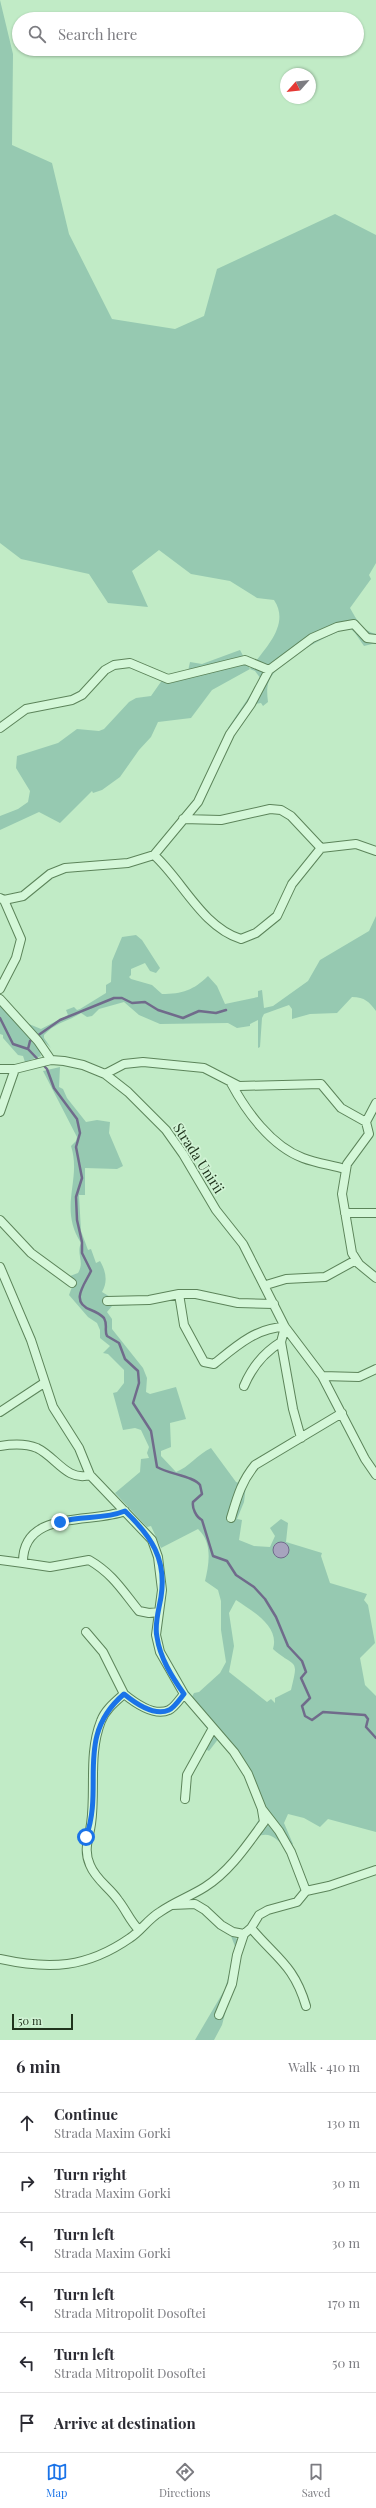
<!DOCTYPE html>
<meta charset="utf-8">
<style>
body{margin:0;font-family:"Playfair Display",serif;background:#f2f2f3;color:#2b2b33}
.compass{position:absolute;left:280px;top:68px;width:36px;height:36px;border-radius:50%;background:#fff;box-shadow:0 1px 3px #0004;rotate:243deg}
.scale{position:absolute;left:12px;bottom:10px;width:61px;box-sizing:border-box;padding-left:4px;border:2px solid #20341d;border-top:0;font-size:11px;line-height:14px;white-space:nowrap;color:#20341d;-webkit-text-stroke:3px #d0f3d4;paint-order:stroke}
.stop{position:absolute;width:12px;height:12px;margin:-9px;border:3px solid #1a73e8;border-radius:50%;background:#fff}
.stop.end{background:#1a73e8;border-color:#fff;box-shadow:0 1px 4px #0008}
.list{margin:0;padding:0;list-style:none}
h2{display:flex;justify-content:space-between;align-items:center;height:52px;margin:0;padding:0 16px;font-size:17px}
h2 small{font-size:13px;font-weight:400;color:#7c7c81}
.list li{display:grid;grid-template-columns:26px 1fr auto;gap:12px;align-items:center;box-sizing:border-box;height:60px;padding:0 16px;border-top:1px solid #e1e1e2}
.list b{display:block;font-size:15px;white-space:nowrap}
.list p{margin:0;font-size:13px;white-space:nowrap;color:#7c7c81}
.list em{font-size:13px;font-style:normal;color:#7c7c81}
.icon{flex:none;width:22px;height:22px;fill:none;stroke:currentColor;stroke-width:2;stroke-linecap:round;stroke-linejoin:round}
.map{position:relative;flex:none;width:376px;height:2040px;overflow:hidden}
.search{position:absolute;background:#fff;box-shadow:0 1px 3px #0004;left:12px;right:12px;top:12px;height:44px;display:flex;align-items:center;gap:10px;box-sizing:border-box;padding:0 14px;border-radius:22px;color:#7c7c81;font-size:15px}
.sheet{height:412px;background:#fff}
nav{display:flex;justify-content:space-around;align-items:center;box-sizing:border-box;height:56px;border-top:1px solid #e1e1e2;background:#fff;font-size:11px;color:#7c7c81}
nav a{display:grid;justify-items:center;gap:2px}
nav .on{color:#1a73e8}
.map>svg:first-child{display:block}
</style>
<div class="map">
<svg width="376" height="2040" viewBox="0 0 376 2040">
<rect width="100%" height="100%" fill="#c1ebc6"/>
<path fill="#96c9b1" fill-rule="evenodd" d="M0,0L13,54L12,145L52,163L69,234L112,319L175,329L204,316L217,269L335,214L376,235V563L369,575L371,579L350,608C357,620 362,631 376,634V643L364,646L355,633L349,627C325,637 285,656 271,677C266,685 267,693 268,702L263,706L261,703L255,704L234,734L228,728L261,679L255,671L250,669L212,690L191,718L158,722L151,737L139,750L120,777L102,790L93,793L92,791L60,823L39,812L0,830V816L18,809L28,802L30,791L16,768L17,756L58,743L77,729L99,731L104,729L129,702L136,698L151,696L165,676L188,671L190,662L202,664L240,650L250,669C264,649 291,625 274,600L257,598L230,581L191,574L159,550L132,571L148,607L108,603L89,574L21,559L0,543Z
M376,916V1011C369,1002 365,997 352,997L337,1013L310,1014L292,1019V1009L289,1005L264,1014L262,1018L260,1047L258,1048V1020L250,1024V1026L237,1028L228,1023L160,1024L139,1015L124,1002L99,1009L92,1016L87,1017L81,1013C67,1022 56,1022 44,1035V1038L51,1048L29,1027V1024L41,1029L68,1015L66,1010L74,1007L77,1010L80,1009L106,993V985L111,982L112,961L122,937L136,935L142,940L160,968L156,973L150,971L145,963L131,969V975L129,977L131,979L152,985L162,994C182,994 194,990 208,976L217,986L225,1004L258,997V991L262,990L264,1008L273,1006L308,981L320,960L369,931Z
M0,1004L38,1046L41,1056L25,1062L23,1056L18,1055L3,1038V1035L0,1034Z
M60,1067L59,1087L63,1089L67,1098L86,1122L97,1120L110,1122L109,1133L123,1166L117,1169L85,1168V1195H79L81,1231L88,1250L91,1249L96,1263L100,1261C106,1271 108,1282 102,1292L112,1298H133L132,1305L112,1306L107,1312L112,1319V1329L143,1368L147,1378L146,1392L150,1394L176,1387L186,1419L170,1423L171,1447L161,1451V1456L176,1472C189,1467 197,1455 211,1448L236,1482L246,1485L244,1502L237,1519L242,1520L239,1540L254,1546L270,1547L275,1536L270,1528L281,1519L288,1523L286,1542L322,1553L321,1556L330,1583L367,1594L364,1600L368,1605L375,1643L360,1658L365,1685L376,1696V1832L328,1819L320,1827L304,1818L288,1814L284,1823L293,1844L286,1848C275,1838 270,1831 256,1837L251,1832L260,1818V1811L243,1770L219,1738L209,1751L201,1747L209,1731L188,1704L194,1693L199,1692L220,1673L226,1662L221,1630V1601L218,1590L205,1581C209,1564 213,1543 198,1529L161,1548L151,1526L147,1527L115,1493L140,1472L141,1459L149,1458L147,1453L149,1447L141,1430L135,1428L123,1430L113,1393L117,1392L124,1383V1370L108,1354L103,1353L110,1346L100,1338V1330L97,1323L88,1317L69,1295L72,1287L69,1284L70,1276L78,1273C85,1262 76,1254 81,1243C58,1207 82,1180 71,1146L76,1141L77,1137L43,1071ZM236,1600C252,1611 280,1626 273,1649C296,1669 299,1657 291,1690L275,1698V1703L271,1699L267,1702L229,1672L234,1646L229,1613Z
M231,1936L244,1942L222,2025L214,2040H195L225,1989L236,1949Z"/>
<path fill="#a7a4be" stroke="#706b8b" d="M273 1550a8 8 0 1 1 16 0a8 8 0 1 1-16 0Z"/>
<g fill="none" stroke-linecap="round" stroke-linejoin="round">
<path stroke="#706b8b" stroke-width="2.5" d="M0,1018L13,1044L28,1049L47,1069L54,1088L77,1119L80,1133L76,1147L82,1178L76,1197L77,1220L82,1242V1253L91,1271C85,1284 69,1302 91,1310C96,1312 100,1314 104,1318C108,1325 104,1330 107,1336L119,1343L125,1359L138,1371L139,1383L133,1403L151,1431L157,1467C168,1474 194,1476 200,1485L202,1494L193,1502C192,1508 196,1517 202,1520L213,1556L227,1561L236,1575L254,1587L265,1599L276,1617L288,1646L302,1661L306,1672L301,1678L310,1698L302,1706L305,1716L312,1720L323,1712L365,1715L368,1719L366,1727L376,1738
M28,1049L30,1041L60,1020L114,998H122L132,1003L145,1002L158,1010L183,1018L199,1011L216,1013L226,1010"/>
<defs>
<path id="minor" d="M0,728L26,709L72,700L82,695L105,670L114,665L130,663L168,679L245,660L269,670
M183,819L221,820L270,809L281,810L291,816L321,848L356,844L376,851
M154,855C182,880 202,927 241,939L256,933L277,916L292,884L321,848
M0,898L4,900L23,896L50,874L65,868L128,863L154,855L198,802L230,734L251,704L269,670L312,638L337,627L354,624L367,638L376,639
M0,989L16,958L21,939L4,900
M0,999L38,1041L51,1060
M0,1069H15
M105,1074L124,1064L143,1062L204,1068L239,1086L321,1084L341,1108L366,1122L376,1103
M231,1083C246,1111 271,1146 303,1158C316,1163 331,1165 345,1169
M0,1112L15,1069L51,1060L64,1061L83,1065L105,1074L128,1092L166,1130L183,1154L216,1210L243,1244L285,1327L322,1376L365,1459L376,1475
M366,1122L369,1134L347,1164L342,1194L352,1253L359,1264L376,1278
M345,1213H376
M0,1220L31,1253L72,1283
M0,1267L31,1340L53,1407L79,1448L90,1475
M266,1285L286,1279L325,1277L356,1260
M179,1294H196L238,1303L274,1304
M107,1301L149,1300L179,1294L184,1325L204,1362L214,1364C235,1347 257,1327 285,1327L281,1342L293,1409L301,1438
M322,1376L359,1377L376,1369
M244,1386C252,1367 263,1353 281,1342
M0,1412L44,1383
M0,1446C12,1444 25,1443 37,1448C56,1457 67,1482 90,1475L152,1540L158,1557L162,1590L156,1635L160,1652L184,1694L234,1752L248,1774L262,1809L279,1831L291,1852L306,1891
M125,1511C92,1524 22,1509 23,1563L50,1567L89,1560C113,1574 122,1590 139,1611L149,1613L159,1612
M231,1518C237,1498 241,1482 255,1465L342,1413
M0,1560L23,1563
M86,1632L103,1652L124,1694C115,1702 105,1710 101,1721C88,1754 96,1790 91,1824C89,1839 83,1849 90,1865C96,1880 109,1887 118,1900C126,1910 130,1921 139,1930
M124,1694C135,1703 154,1717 169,1710C174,1708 180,1699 184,1694
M185,1799L187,1775L213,1728
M172,1905L195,1904L205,1910L221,1925L233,1932L244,1934
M251,1928C276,1958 294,1965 306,2006
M0,1959C50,1970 87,1968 130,1938C141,1931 148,1919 160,1912C174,1902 191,1896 205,1887C230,1871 247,1845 264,1822L262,1810
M219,2015L232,1984L237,1955L244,1934L251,1928L259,1915L268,1910L297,1902L306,1891L329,1886L376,1870"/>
</defs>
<use href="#minor" stroke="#5c845a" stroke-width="10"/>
<use href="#minor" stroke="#d4f7d8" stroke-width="8"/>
</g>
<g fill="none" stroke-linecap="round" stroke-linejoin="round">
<path stroke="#1a73e8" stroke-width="5" d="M60,1522C81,1515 103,1520 125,1511C151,1536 167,1559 161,1597C159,1609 154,1625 157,1637C160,1658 172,1677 184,1694C180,1699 174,1708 169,1710C154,1717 135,1703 124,1694C74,1737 105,1785 86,1837"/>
</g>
<g text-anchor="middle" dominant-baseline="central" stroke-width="3.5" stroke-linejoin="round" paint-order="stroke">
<g font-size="14" fill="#20341d" stroke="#d0f3d4">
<text transform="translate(199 1158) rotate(57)">Strada Unirii</text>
</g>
</g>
</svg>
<svg class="compass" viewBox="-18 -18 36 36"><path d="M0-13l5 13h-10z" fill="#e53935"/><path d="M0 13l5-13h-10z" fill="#7c7c81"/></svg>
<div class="scale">50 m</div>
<div class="stop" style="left:86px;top:1837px"></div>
<div class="stop end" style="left:60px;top:1522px"></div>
<div class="search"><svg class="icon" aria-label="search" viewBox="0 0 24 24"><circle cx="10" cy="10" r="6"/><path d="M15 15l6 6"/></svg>Search here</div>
</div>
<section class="sheet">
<h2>6 min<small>Walk · 410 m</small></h2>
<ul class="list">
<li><svg class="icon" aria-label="ahead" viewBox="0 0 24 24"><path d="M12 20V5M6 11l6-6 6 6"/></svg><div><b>Continue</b><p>Strada Maxim Gorki</p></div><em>130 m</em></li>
<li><svg class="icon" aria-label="right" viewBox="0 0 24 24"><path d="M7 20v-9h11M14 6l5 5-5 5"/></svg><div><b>Turn right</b><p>Strada Maxim Gorki</p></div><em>30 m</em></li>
<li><svg class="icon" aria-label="left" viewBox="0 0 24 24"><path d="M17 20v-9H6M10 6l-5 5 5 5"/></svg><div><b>Turn left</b><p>Strada Maxim Gorki</p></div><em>30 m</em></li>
<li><svg class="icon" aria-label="left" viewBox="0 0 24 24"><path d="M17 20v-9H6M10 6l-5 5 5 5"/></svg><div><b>Turn left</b><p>Strada Mitropolit Dosoftei</p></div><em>170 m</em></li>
<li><svg class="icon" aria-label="left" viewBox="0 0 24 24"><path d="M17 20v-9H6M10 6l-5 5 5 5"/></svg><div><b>Turn left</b><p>Strada Mitropolit Dosoftei</p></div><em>50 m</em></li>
<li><svg class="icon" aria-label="arrive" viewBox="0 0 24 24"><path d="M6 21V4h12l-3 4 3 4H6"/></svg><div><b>Arrive at destination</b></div></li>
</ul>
</section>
<nav>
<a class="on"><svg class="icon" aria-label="map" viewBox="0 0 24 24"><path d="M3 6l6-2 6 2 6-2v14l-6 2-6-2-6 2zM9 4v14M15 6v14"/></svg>Map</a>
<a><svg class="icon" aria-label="directions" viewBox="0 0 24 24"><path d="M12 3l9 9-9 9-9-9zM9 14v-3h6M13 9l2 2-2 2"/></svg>Directions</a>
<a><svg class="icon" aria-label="saved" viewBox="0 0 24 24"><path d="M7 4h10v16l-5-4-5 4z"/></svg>Saved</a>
</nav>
